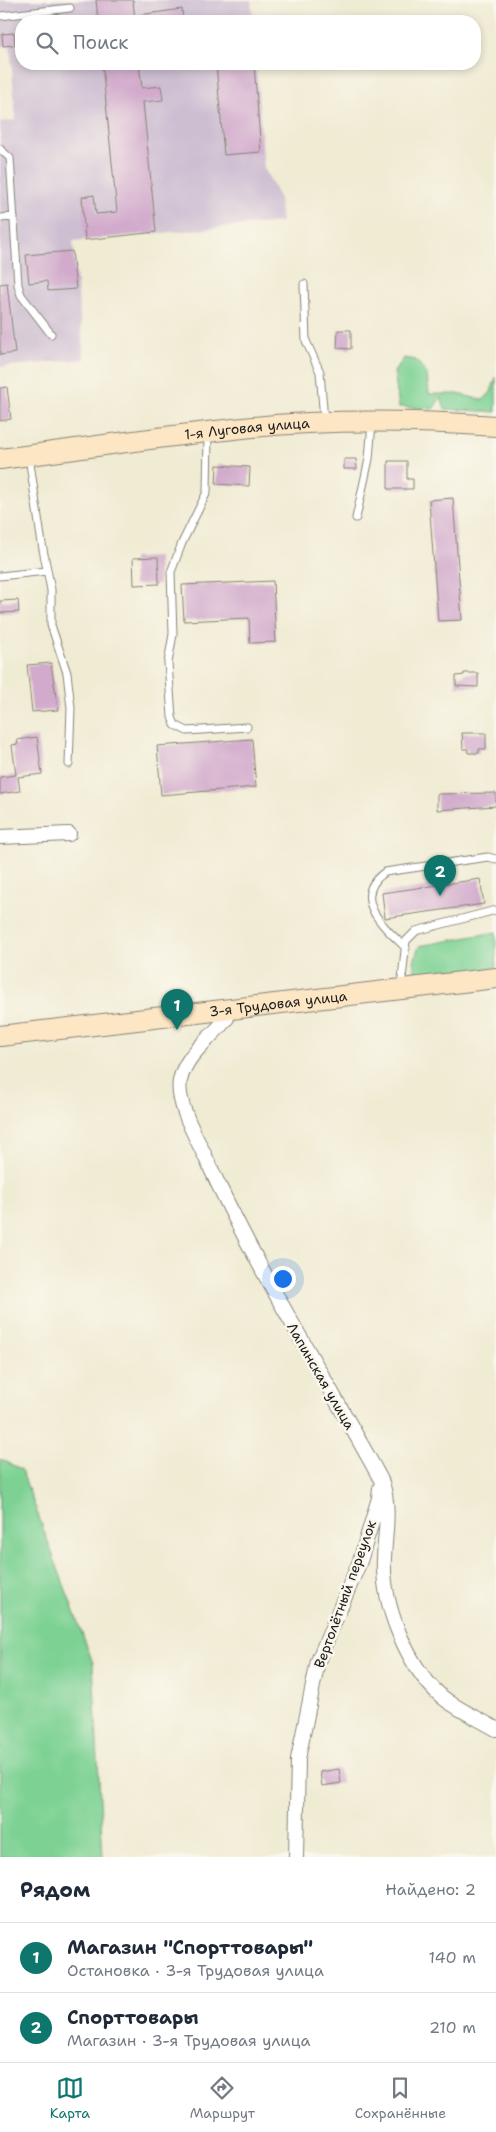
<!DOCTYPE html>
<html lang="ru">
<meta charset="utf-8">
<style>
body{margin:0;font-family:"Shantell Sans",sans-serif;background:#f2f2f3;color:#1f2937}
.you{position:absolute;left:282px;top:1278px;width:18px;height:18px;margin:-12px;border:4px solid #fff;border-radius:50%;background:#1a73e8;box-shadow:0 0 0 8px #1a73e833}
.badge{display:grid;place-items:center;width:32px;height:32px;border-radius:50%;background:#0f766e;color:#fff;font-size:16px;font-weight:700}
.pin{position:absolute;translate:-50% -41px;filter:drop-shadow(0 1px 2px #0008)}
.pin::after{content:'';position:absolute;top:26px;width:18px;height:15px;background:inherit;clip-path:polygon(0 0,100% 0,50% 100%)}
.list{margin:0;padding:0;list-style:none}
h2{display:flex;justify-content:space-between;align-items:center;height:65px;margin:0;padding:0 20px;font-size:21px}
h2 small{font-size:16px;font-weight:400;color:#747a83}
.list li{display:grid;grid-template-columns:32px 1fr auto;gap:15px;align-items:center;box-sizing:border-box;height:70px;padding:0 20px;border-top:1px solid #e0e1e3}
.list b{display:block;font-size:19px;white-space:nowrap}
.list p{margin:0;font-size:16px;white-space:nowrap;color:#747a83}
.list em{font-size:16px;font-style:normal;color:#747a83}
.icon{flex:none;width:28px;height:28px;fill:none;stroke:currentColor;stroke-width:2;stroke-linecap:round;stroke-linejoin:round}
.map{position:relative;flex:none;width:496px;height:1857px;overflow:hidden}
.search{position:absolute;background:#fff;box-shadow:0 2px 8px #0003;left:15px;right:15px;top:15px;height:55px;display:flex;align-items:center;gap:12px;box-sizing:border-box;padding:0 18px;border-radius:20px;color:#747a83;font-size:19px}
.sheet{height:205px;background:#fff}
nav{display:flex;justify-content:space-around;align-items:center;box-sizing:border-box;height:70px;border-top:1px solid #e0e1e3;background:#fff;font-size:14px;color:#747a83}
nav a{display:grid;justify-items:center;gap:2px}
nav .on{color:#0f766e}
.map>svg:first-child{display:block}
</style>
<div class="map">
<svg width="496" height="1857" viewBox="0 0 496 1857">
<rect width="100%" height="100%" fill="#fbf7ec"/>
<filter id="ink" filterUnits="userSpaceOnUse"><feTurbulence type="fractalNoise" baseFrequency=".02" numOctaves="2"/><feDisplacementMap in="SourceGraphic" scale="10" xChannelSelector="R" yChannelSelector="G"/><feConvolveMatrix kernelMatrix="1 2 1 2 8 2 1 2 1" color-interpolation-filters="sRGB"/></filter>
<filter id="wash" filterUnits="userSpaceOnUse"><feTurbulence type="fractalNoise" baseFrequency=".0096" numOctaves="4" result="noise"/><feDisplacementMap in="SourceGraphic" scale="20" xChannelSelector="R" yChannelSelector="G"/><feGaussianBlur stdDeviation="1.12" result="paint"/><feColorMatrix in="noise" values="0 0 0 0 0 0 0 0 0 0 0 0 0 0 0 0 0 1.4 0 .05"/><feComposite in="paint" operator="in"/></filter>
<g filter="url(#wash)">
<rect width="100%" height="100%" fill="#f0ebd3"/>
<path fill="#cdbed2" d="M0,0H251L253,21H21V64H256L264,168L279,197L281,222L73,241L84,359L0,367V122L16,120L10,45L0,46Z"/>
<path fill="#7cd193" stroke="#4c7658" d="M404,358L416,360L427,374L429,394H458L483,400L491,392L496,377V412L445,409L441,397L433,409L399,407L394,372Z
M496,932V967L424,979L414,971V961L419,946Z
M0,1459L21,1469L93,1663L103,1857H0Z"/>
<g id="blocks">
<path fill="#d1aacc" d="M96,0H133L135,21H98Z
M182,9L183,21H139V15Z
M14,33L15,45L3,46L2,34Z
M102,64H139L142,88L161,86L163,100L143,102L156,232L85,240L82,197L94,195L96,214L117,212Z
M216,64H254L261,152L224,155Z
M72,251L76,289L48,291L47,281L29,283L26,255Z
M7,283L15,353L0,355V284Z
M338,330H351V349L337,348Z
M7,387L11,419L0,421V388Z
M344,459H356L357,469H344Z
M388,461H407V479H413V489H388Z
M217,465L250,467L249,486L216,484Z
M453,498L462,620L438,621L429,500Z
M158,557L159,584L134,585L133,558Z
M273,581L276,642L250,643L249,618L184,621L182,585Z
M18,600L19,612L0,613V601Z
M51,663L58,710L32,712L27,665Z
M464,673H478V687L456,686V676L464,675Z
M462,733H486V749H479V753H468V749H463Z
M37,737L42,774L18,777L20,791L0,794V777L16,775L12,745L18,744L17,740Z
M252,739L256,787L161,795L157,746Z
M496,793V806L437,810V794Z
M480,879L484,904L385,918L382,893Z
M339,1769L341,1783L322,1786L320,1772Z"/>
</g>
</g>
<g filter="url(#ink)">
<use href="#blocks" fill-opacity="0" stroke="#868478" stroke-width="1"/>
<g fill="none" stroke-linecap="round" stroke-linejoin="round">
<defs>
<path id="lane" d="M0,16L70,8
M0,149L10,158L18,285L21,295L51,334
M0,218L14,217
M304,284L306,341L320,372L324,420
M208,434L207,492L182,543L171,572L173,634L168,663L172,717L175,725L187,731L247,727
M29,457L42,544L51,590V625L67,673L71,708L69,764
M356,518L369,459L372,422
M0,576L47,571
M406,948C384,927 349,898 385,872L488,857L496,859
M401,988L406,941L416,931L496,910"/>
<path id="street" d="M0,837L69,834
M227,1011V1018C211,1039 185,1054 180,1081C176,1103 196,1137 205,1156C256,1268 322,1372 381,1480C391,1506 385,1531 384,1559C382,1604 407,1666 441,1696C456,1709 478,1718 496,1729
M296,1857L298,1759L318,1661L360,1561L379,1498L380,1488"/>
<g id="secondary">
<path id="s1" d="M0,459C78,449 156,437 234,429C320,419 409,420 496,426"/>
<path id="s2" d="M0,1036L496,978"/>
</g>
</defs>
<use href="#lane" stroke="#868478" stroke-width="9"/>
<use href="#street" stroke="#868478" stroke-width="16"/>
<use href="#secondary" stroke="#868478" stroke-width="22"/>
<use href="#lane" stroke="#fff" stroke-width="7"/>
<use href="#street" stroke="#fff" stroke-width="14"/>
<use href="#secondary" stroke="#fce6c4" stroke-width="20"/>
</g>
</g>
<g text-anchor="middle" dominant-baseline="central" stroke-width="5" stroke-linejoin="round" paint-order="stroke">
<g font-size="14" fill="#1c1c1c" stroke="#fbf7ec">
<text stroke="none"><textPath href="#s1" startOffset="249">1-я Луговая улица</textPath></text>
<text stroke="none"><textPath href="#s2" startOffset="280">3-я Трудовая улица</textPath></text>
<text transform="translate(321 1376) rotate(60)">Лапинская улица</text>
<text transform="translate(345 1594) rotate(-70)">Вертолётный переулок</text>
</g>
</g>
</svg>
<div class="you"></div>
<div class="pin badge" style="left:177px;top:1030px">1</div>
<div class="pin badge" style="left:440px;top:896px">2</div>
<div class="search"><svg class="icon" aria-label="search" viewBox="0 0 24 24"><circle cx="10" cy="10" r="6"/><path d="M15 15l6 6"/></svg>Поиск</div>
</div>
<section class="sheet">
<h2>Рядом<small>Найдено: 2</small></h2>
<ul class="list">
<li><span class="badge">1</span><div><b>Магазин &quot;Спорттовары&quot;</b><p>Остановка · 3-я Трудовая улица</p></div><em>140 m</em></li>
<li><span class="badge">2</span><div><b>Спорттовары</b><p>Магазин · 3-я Трудовая улица</p></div><em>210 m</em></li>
</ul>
</section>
<nav>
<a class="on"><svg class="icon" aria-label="map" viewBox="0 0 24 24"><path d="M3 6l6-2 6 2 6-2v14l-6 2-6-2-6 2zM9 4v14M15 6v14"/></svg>Карта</a>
<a><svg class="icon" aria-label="directions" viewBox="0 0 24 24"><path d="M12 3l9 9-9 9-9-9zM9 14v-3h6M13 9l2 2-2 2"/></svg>Маршрут</a>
<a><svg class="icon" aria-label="saved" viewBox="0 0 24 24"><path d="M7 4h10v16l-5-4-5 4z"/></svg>Сохранённые</a>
</nav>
